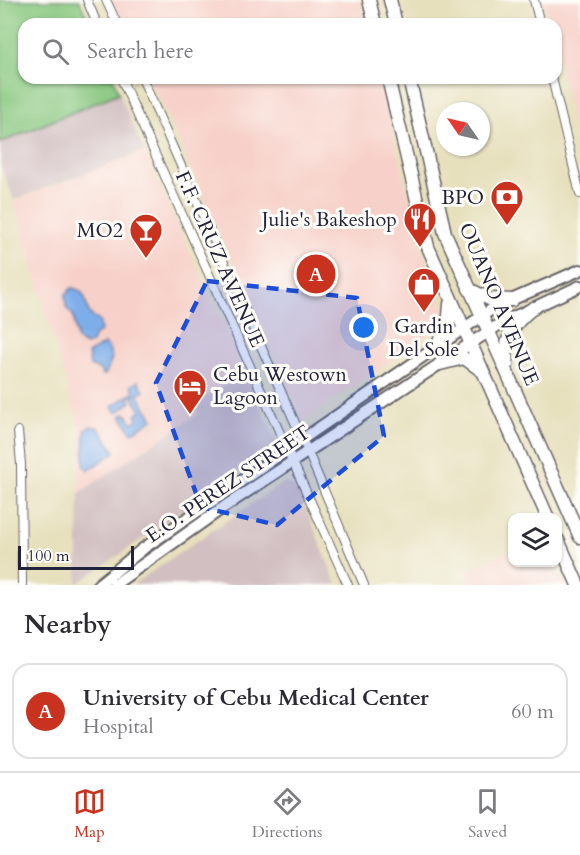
<!DOCTYPE html>
<style>
body{margin:0;font-family:Cardo,serif;background:#f2f2f3;color:#2b2b33}
.controls{position:absolute;right:18px;bottom:18px;display:grid;overflow:hidden;border-radius:12px;box-shadow:0 2px 4px #0004}
.controls button{width:54px;height:54px;display:grid;place-items:center;padding:0;border:0;border-bottom:2px solid #e1e1e2;background:#fff;color:#2b2b33;font:30px sans-serif}
.compass{position:absolute;left:436px;top:102px;width:54px;height:54px;border-radius:50%;background:#fff;box-shadow:0 2px 4px #0004;rotate:304deg}
.scale{position:absolute;left:18px;bottom:15px;width:116px;box-sizing:border-box;padding-left:6px;border:3px solid #22223b;border-top:0;font-size:16px;line-height:21px;white-space:nowrap;color:#22223b;-webkit-text-stroke:4px #fdfcf7;paint-order:stroke}
.you{position:absolute;left:364px;top:328px;width:21px;height:21px;margin:-15px;border:4px solid #fff;border-radius:50%;background:#1a73e8;box-shadow:0 0 0 9px #1a73e833}
.badge{display:grid;place-items:center;width:39px;height:39px;border-radius:50%;background:#c8321e;color:#fff;font-size:20px;font-weight:700}
.pin{position:absolute;translate:-50% -50%;border:3px solid #fff;box-shadow:0 2px 6px #0006}
.list{margin:0;padding:0;list-style:none}
h2{display:flex;justify-content:space-between;align-items:center;height:78px;margin:0;padding:0 24px;font-size:26px}
h2 small{font-size:20px;font-weight:400;color:#7c7c81}
.list li{display:grid;grid-template-columns:39px 1fr auto;gap:18px;align-items:center;box-sizing:border-box;height:96px;margin:0 12px 12px;padding:0 12px;border:2px solid #e1e1e2;border-radius:18px}
.list b{display:block;font-size:22px;white-space:nowrap}
.list p{margin:0;font-size:20px;white-space:nowrap;color:#7c7c81}
.list em{font-size:20px;font-style:normal;color:#7c7c81}
.icon{flex:none;width:33px;height:33px;fill:none;stroke:currentColor;stroke-width:2;stroke-linecap:round;stroke-linejoin:round}
.map{position:relative;flex:none;width:580px;height:585px;overflow:hidden}
.search{position:absolute;background:#fff;box-shadow:0 2px 4px #0004;left:18px;right:18px;top:18px;height:66px;display:flex;align-items:center;gap:15px;box-sizing:border-box;padding:0 21px;border-radius:18px;color:#7c7c81;font-size:22px}
.sheet{height:186px;background:#fff}
nav{display:flex;justify-content:space-around;align-items:center;box-sizing:border-box;height:84px;border-top:2px solid #e1e1e2;background:#fff;font-size:16px;color:#7c7c81}
nav a{display:grid;justify-items:center;gap:3px}
nav .on{color:#c8321e}
.map>svg:first-child{display:block}
</style>
<div class="map">
<svg width="580" height="585" viewBox="0 0 580 585">
<rect width="100%" height="100%" fill="#fdfcf7"/>
<filter id="ink" filterUnits="userSpaceOnUse"><feTurbulence type="fractalNoise" baseFrequency=".0167" numOctaves="2"/><feDisplacementMap in="SourceGraphic" scale="12" xChannelSelector="R" yChannelSelector="G"/><feConvolveMatrix kernelMatrix="1 2 1 2 8 2 1 2 1" color-interpolation-filters="sRGB"/></filter>
<filter id="wash" filterUnits="userSpaceOnUse"><feTurbulence type="fractalNoise" baseFrequency=".008" numOctaves="4" result="noise"/><feDisplacementMap in="SourceGraphic" scale="24" xChannelSelector="R" yChannelSelector="G"/><feGaussianBlur stdDeviation="1.35" result="paint"/><feColorMatrix in="noise" values="0 0 0 0 0 0 0 0 0 0 0 0 0 0 0 0 0 1.4 0 .05"/><feComposite in="paint" operator="in"/></filter>
<g filter="url(#wash)">
<rect width="100%" height="100%" fill="#e7e0bd"/>
<path fill="#f7d1c9" d="M111,0H360L365,24H122Z
M543,0H580V153L556,53V24H549Z
M147,78H379L423,251L448,321L303,421L157,93Z
M144,151L244,372L195,404L199,413L79,493L80,430L14,201Z
M512,549V562L554,563L565,585H471L464,571Z"/>
<path fill="#d2bfc1" d="M119,93L144,151L14,200L0,164V143Z
M244,372L278,445L77,584L79,493L198,414L195,404Z
M284,482L297,487L337,585H132Z"/>
<path fill="#86c67d" stroke="#54745c" stroke-width="1.5" d="M0,0H79L90,24H24V78H113L119,93L0,143Z"/>
<path fill="#7eaee9" stroke="#506892" stroke-width="1.5" d="M72,288C93,291 80,315 99,320L101,331L95,335L92,343L86,345L77,340L73,315L66,308L65,295Z
M104,344L108,347L112,358L106,374L103,375L100,370L90,366L88,354Z
M138,381L144,391L138,395L153,419L132,433L121,416L126,413L132,423L138,419L136,415L141,411L133,398L135,394L129,398L131,402L116,413L112,406L135,392L131,386Z
M91,426L99,428L115,452L88,470L84,465L85,430Z"/>
</g>
<g filter="url(#ink)">
<g fill="none" stroke-linecap="round" stroke-linejoin="round">
<defs>
<path id="minor" d="M87,0L97,24
M106,0L117,24
M534,0L540,24
M121,78L348,585
M142,78L308,452L364,585
M552,78L580,194
M18,431L21,464L22,585"/>
<path id="major" d="M98,585L144,548L495,307L580,270
M114,585L224,507L503,322L580,286"/>
<path id="highway" d="M369,0L375,24
M390,0L396,24
M388,78L428,247L548,518
M409,78L445,233L580,537
M469,289L489,299L512,300
M434,349L448,329L450,304
M440,364L464,358L482,371
M507,365C503,339 513,323 533,308
M558,540L578,585"/>
</defs>
<use href="#minor" stroke="#676468" stroke-width="10"/>
<use href="#major" stroke="#676468" stroke-width="14"/>
<use href="#highway" stroke="#676468" stroke-width="15"/>
<use href="#minor" stroke="#fff" stroke-width="8"/>
<use href="#major" stroke="#fff" stroke-width="10"/>
<use href="#highway" stroke="#fff" stroke-width="12"/>
</g>
</g>
<path fill="#1d4ed8" fill-opacity="0.2" stroke="#1d4ed8" stroke-width="4.5" stroke-dasharray="12 8" stroke-linejoin="round" d="M207,281L357,298L384,436L277,525L201,507L156,383Z"/>
<defs>
<symbol id="bank-pin" viewBox="-11 -11 22 30"><path d="M0 17L-7.5 6A9.5 9.5 0 1 1 7.5 6Z" fill="#c8321e" stroke="#fdfcf7"/><path d="M-6-4H6V4H-6ZM0-2.3a2.3 2.3 0 1 0 0 4.6a2.3 2.3 0 1 0 0-4.6Z" fill="#fff"/></symbol>
<symbol id="restaurant-pin" viewBox="-11 -11 22 30"><path d="M0 17L-7.5 6A9.5 9.5 0 1 1 7.5 6Z" fill="#c8321e" stroke="#fdfcf7"/><path d="M-5-6h1v4h1v-4h1v4h1v-4h1v5L-1.5 .5V6h-2V.5L-5-1ZM5-6V6H3V1.5H1.5Q1.5-4 5-6Z" fill="#fff"/></symbol>
<symbol id="bar-pin" viewBox="-11 -11 22 30"><path d="M0 17L-7.5 6A9.5 9.5 0 1 1 7.5 6Z" fill="#c8321e" stroke="#fdfcf7"/><path d="M-6-5H6L.8 .8V4.5H3.5V6h-7V4.5H-.8V.8Z" fill="#fff"/></symbol>
<symbol id="shop-pin" viewBox="-11 -11 22 30"><path d="M0 17L-7.5 6A9.5 9.5 0 1 1 7.5 6Z" fill="#c8321e" stroke="#fdfcf7"/><path d="M-5-2.5h2.3a2.7 3.5 0 0 1 5.4 0H5L5.5 6h-11ZM-1.5-2.5h3a1.5 2.3 0 0 0-3 0Z" fill="#fff"/></symbol>
<symbol id="hotel-pin" viewBox="-11 -11 22 30"><path d="M0 17L-7.5 6A9.5 9.5 0 1 1 7.5 6Z" fill="#c8321e" stroke="#fdfcf7"/><path d="M-6-4.5h1.5V1H6V5H4.5V3h-9V5H-6ZM-4 0a1.8 1.8 0 1 1 3.6 0ZM.5 0V-2.5h3Q6-2.5 6 0Z" fill="#fff"/></symbol>
</defs>
<g fill-rule="evenodd">
<use href="#bank-pin" x="488" y="178" width="38" height="52"/>
<use href="#restaurant-pin" x="401" y="200" width="38" height="52"/>
<use href="#bar-pin" x="127" y="211" width="38" height="52"/>
<use href="#shop-pin" x="405" y="265" width="38" height="52"/>
<use href="#hotel-pin" x="171" y="367" width="38" height="52"/>
</g>
<g text-anchor="middle" dominant-baseline="central" stroke-width="6" stroke-linejoin="round" paint-order="stroke">
<g font-size="20" fill="#22223b" stroke="#fdfcf7" text-anchor="end">
<text x="484" y="197">BPO</text>
<text x="397" y="219">Julie's Bakeshop</text>
<text x="123" y="230">MO2</text>
<text x="424" y="326" text-anchor="middle">Gardin<tspan x="424" dy="23">Del Sole</tspan></text>
<text x="213" y="374" text-anchor="start">Cebu Westown<tspan x="213" dy="23">Lagoon</tspan></text>
</g>
<g font-size="20" fill="#22223b" stroke="#fdfcf7">
<text transform="translate(220 259) rotate(66)">F.F. CRUZ AVENUE</text>
<text transform="translate(499 304) rotate(67)">OUANO AVENUE</text>
<text transform="translate(228 484) rotate(-34)">E.O. PEREZ STREET</text>
</g>
</g>
</svg>
<div class="controls">
<button><svg class="icon" aria-label="layers" viewBox="0 0 24 24"><path d="M12 4l9 5-9 5-9-5zM3 14l9 5 9-5"/></svg></button>
</div>
<svg class="compass" viewBox="-18 -18 36 36"><path d="M0-13l5 13h-10z" fill="#e53935"/><path d="M0 13l5-13h-10z" fill="#7c7c81"/></svg>
<div class="scale">100 m</div>
<div class="you"></div>
<div class="pin badge" style="left:316px;top:274px">A</div>
<div class="search"><svg class="icon" aria-label="search" viewBox="0 0 24 24"><circle cx="10" cy="10" r="6"/><path d="M15 15l6 6"/></svg>Search here</div>
</div>
<section class="sheet">
<h2>Nearby<small></small></h2>
<ul class="list">
<li><span class="badge">A</span><div><b>University of Cebu Medical Center</b><p>Hospital</p></div><em>60 m</em></li>
</ul>
</section>
<nav>
<a class="on"><svg class="icon" aria-label="map" viewBox="0 0 24 24"><path d="M3 6l6-2 6 2 6-2v14l-6 2-6-2-6 2zM9 4v14M15 6v14"/></svg>Map</a>
<a><svg class="icon" aria-label="directions" viewBox="0 0 24 24"><path d="M12 3l9 9-9 9-9-9zM9 14v-3h6M13 9l2 2-2 2"/></svg>Directions</a>
<a><svg class="icon" aria-label="saved" viewBox="0 0 24 24"><path d="M7 4h10v16l-5-4-5 4z"/></svg>Saved</a>
</nav>
